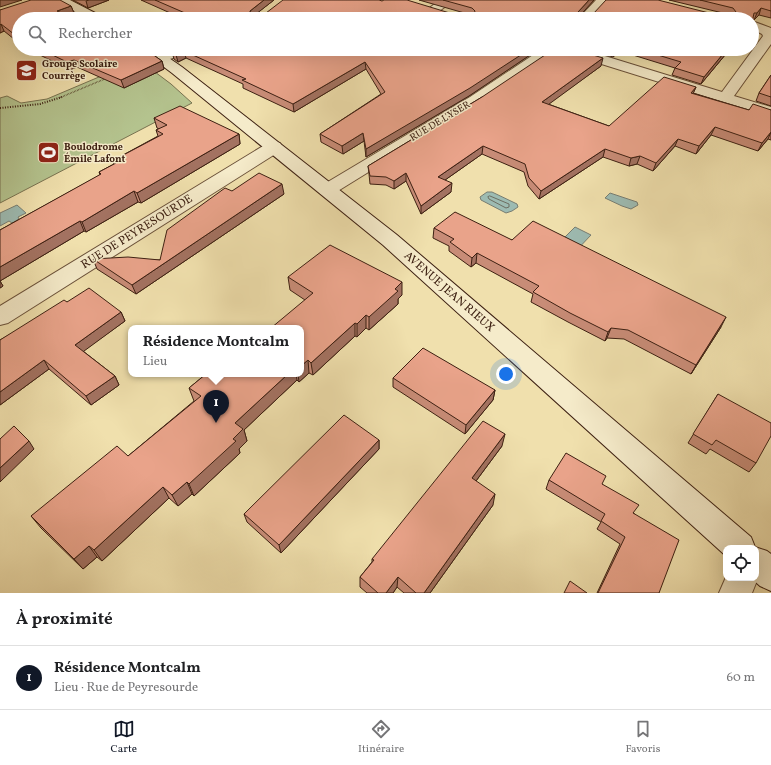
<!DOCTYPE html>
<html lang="fr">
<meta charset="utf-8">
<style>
body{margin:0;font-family:Vollkorn,serif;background:#f6f6f6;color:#202124}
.controls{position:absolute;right:12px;bottom:12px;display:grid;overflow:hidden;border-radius:8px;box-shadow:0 4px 16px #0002}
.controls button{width:36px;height:36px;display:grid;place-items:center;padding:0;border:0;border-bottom:1px solid #e0e0e0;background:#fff;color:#202124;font:20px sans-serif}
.you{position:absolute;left:506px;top:374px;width:14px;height:14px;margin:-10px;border:3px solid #fff;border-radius:50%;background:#1a73e8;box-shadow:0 0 0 6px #1a73e833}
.badge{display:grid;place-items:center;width:26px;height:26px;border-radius:50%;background:#111827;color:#fff;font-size:13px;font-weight:700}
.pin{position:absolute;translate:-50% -33px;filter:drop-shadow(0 1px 2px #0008)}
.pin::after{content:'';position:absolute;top:21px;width:14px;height:12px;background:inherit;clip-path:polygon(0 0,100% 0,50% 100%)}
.popup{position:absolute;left:128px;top:325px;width:176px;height:52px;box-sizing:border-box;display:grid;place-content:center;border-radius:8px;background:#fff;filter:drop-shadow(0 1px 3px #0005);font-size:13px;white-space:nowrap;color:#757577}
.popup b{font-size:15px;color:#202124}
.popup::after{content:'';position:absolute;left:50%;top:100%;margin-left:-8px;border:8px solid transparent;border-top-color:#fff}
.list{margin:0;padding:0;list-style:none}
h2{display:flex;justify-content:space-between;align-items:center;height:52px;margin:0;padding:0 16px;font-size:17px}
h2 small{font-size:13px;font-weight:400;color:#757577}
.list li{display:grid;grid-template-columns:26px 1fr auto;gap:12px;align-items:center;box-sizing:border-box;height:64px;padding:0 16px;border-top:1px solid #e0e0e0}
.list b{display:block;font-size:15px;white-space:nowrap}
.list p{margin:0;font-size:13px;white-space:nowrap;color:#757577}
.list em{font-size:13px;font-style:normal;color:#757577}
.icon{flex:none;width:22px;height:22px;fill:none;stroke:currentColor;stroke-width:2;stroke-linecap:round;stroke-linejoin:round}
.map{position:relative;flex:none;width:771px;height:593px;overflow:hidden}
.search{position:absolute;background:#fff;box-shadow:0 4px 16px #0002;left:12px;right:12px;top:12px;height:44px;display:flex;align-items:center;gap:10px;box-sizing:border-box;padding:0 14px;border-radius:22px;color:#757577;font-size:15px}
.sheet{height:116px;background:#fff}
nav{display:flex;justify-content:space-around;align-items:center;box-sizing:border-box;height:56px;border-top:1px solid #e0e0e0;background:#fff;font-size:11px;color:#757577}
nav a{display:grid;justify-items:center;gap:2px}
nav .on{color:#111827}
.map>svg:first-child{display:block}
</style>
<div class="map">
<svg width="771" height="593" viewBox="0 0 771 593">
<rect width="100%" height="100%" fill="#f0e0ad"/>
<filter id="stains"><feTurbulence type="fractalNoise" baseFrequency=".005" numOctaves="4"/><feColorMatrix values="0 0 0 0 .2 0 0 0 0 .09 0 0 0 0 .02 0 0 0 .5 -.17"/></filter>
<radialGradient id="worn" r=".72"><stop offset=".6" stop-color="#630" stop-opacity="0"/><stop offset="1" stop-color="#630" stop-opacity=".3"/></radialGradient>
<path fill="#b4c38e" stroke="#787250" d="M139,60L171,84L192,103L0,203V98L7,96L21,103L47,99Z"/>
<path fill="#9dbbb2" stroke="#777d72" d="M487,192H492L517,204L518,207L512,211L506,213L481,200L480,197Z
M610,193L637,202L638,205L631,209L622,206L605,198Z
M17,205L26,213L18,217L19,219L12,223L9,221L0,226V213Z
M575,227L591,235L574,253L557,245Z"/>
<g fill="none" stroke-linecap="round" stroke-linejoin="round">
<path stroke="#6d6e62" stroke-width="1" d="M490,196L509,204V207L506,208L489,199L488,197Z"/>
<defs>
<path id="minor" d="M440,0H454L438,12H430L428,9Z
M596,0H609L591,19H578Z
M752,21L771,28V44L734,96L771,107V117L563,52L561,49H582L722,92L763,36L762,34L752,29Z
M542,49H558L556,52L480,103L333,194L327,195L321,194L318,190L321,186L470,97Z
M274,142L280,143L282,147L280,151L8,323L0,325V306L268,143Z
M756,574L758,578L752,593H719L726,577V578H756Z"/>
<path id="tertiary" d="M173,49H193L191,52L161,62L156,61L154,58L156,55Z"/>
<path id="secondary" d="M55,0H70L101,16L103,19H88L57,2Z
M140,49H156L182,67L397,235L751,537L755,547L767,551L771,554V591L760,586L751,578H756V548H726V556L383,245L172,73Z"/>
</defs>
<use href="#minor" stroke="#6a5039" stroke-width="2"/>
<use href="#tertiary" stroke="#6a5039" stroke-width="2"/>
<use href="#secondary" stroke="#3d2012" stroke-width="2"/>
<path stroke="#3d2012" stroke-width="1.5" stroke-dasharray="0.5 1" stroke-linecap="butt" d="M59,98L107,78"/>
<path stroke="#3d2012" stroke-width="2" stroke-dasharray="1 1.5" stroke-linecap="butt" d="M0,108L40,104L62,97"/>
<use href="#minor" fill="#f5ebca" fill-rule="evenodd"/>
<use href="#tertiary" fill="#f5ebca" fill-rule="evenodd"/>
<use href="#secondary" fill="#f5ebca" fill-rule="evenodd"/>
</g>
<path fill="#c88c77" stroke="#3d2012" d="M73,0H109L88,8Z
M141,0H274L257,13H266L382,1L453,14H468L419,0H594L581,14H727L669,0H771V18L759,15L754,20H752V21V19L177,16Z
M71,6L74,13L19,19V43L4,31L0,33V10Z
M28,49H145L162,61L164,69L124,88L77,67L70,70Z
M181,49H539L469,96L366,157L364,141L343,154L321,142L320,134L381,94L366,69L294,112L243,88V84L186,58L178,62L174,59L172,52Z
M587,49H730L701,84L672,75L675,68L620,51L613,57Z
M601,66L548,104L609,126L696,87L693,93L749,110H771V140L768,139L758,151L711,135L696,154L675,146L653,171L637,164L629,166L603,157L539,199L528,186L524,172L482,154L445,180L451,192L421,214L406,181L394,189L386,185L370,184L369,174L368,166L482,97Z
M771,75V106L756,101L759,93Z
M154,118L239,134L240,144L141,203L138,202L86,232L84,231L0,281L3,286L0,288V230L100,175L99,172L114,164L112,161L158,136L156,130L159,129L157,128Z
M232,191L284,194L136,294L97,269L93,259L160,260Z
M434,228L512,240L721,327L691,374L624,339L607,338L605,341L568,322L531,302L533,294L476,263L471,267L449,251V246L433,238Z
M288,277L402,295L398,299V304L369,330L366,328L357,337L355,336L313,375L309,373L299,382L297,380L244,430L247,441L239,449L240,453L194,496L192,494L178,506L169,498L102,561L97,557L83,569L41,528L31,516L128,456L194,401L189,388L206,374H301L305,300L290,290Z
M67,302L121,312L125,321L83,351L115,376L119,385L91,405L49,369L0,405V340Z
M393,378L495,390L493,400L465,434L393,387Z
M718,394L756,463L749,472L710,449L706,454L688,443Z
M379,440V449L281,553L247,522L244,514Z
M502,446L476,481L493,505L430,593H404L397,587L393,593H367L360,587V577L372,562V559Z
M549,480L602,484L634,513L659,593H597L620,544L597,529L601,522L546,489Z"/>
<path fill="#a37261" stroke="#3d2012" d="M0,0H22L0,7Z
M89,0H109L88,8L86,1Z
M264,0H274L251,18L250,11Z
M589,0H594L577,19L578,12Z
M71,6L74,13L60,18L57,11Z
M761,8L759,15L754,20L757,13Z
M1,24L4,31L0,33V25Z
M161,49H169L162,51Z
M530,49H539L469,96L366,157V149Z
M616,49H621L620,51L613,57L615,50Z
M727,49H730L701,84L704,77Z
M184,51L186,58L178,62L176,55Z
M603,58L601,66L541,110L542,102Z
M74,60L77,67L70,70L67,62Z
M162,61L164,69L124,88L121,80Z
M365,62L366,69L294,112L293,104Z
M696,87L693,94L691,93Z
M715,127L711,135L696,154L699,146Z
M771,132L768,139L758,151L762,143Z
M363,133L364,141L343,154L342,146Z
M239,134L240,144L141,203L137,193Z
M678,139L675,146L653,171L656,163Z
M483,146L482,154L438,185V177Z
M605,149L603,157L539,199L541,191Z
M640,156L637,164L629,166L631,158Z
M406,173V181L394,189V181Z
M452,183L451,192L421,214V206Z
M282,184L284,194L136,294L132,285Z
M134,191L138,202L86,232L82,222Z
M80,221L84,231L0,281L3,286L0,288V267Z
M477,253L476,263L471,267L472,258Z
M402,282V295L398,299V304L369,330V317L395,289Z
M121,312L125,321L80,354L75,345Z
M366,315V328L357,337V324Z
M726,317L721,327L691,374L696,365Z
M355,323V336L313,375L311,363Z
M611,328L607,338L605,341L608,332Z
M44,360L49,369L0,405V392Z
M308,360L309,373L299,382L298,374H301V366Z
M288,374H296L297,380L244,430L247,441L239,449L240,453L194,496L189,484L233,439L235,423Z
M115,376L119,385L91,405L86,396Z
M495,390L493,400L465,434L466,425Z
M505,434L502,446L470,489L472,478Z
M379,440V449L281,553L279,545Z
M29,441L34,449L0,482V468Z
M187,482L192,494L178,506L172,495Z
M163,487L169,498L102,561L94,550Z
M495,494L493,505L430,593H424Z
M89,546L97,557L83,569L74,559Z
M398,577L397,587L393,593H386Z"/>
<path fill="#e9a38a" stroke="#3d2012" d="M31,0H60L71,6L57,11L75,19H19V38L1,24L0,25V10Z
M155,0H264L250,11V13H266L283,0H379L382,1L384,0H407L453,14H474L475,11L472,8L443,0H589L578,12L579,14H593L606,0H658L713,14H735L736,12L733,8L700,0H771V11L761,8L757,13H754L753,18L752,20V19H169L185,13Z
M40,49H145L162,61L121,80L74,60L67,62Z
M181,49H530L470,88L366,149L363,133L342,146L320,134L385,92L365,62L293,104L242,80L246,79L184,51L176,55L172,52Z
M554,49H573L603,58L542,102L609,126L664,77L696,87L691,93L749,110L753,104L771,110V132L762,143L715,127L699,146L678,139L656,163L640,156L631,158L605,149L541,191L529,178L525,164L483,146L438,177L452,183L421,206L406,173L394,181L386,177L370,176L368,166L482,97Z
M638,49H727L704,77L675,68L681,62Z
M771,75V97L759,93Z
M180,106L239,134L137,193L134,191L82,222L80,221L0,267V230L101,174L99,172L116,163L112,161L163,134L156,130L167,125L154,118Z
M259,173L282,184L132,285L93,259L128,257L160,260L167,230L225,188L232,191Z
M455,212L512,240L533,221L726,317L696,365L628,330L611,328L608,332L570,313L533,292L539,286L477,253L472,258L450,242L454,239L434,228Z
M330,245L402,282L395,289L398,291L369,317L366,315L357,324L355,323L311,363L308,360L301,366V328H271L313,293L288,277Z
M89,288L121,312L75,345L115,376L86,396L44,360L0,392V340L64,300L67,302Z
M423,348L495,390L466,425L393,378Z
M206,374H288L235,423L243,429L233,439L236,441L189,484L187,482L172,495L163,487L94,550L89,546L74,559L31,516L117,446L128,456L201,396L189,388Z
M718,394L771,423V436L756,463L716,440L712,445L693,434Z
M344,415L379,440L279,545L244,514Z
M483,421L505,434L472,478L495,494L424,593H416L398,577L386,593H378L360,577L374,560L372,559Z
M14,426L29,441L0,468V439Z
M566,453L606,476L602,484L639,505L633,513L679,540L659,593H598L625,537L601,521L605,514L549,480Z
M570,581L587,593H564Z"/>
<defs>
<symbol id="school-square" viewBox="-11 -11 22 22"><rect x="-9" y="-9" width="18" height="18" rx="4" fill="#8f2418" stroke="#f5ebca"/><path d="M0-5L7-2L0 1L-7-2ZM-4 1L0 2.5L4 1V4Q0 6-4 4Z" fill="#fff"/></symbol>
<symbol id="stadium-square" viewBox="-11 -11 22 22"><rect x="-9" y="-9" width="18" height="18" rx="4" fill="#8f2418" stroke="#f5ebca"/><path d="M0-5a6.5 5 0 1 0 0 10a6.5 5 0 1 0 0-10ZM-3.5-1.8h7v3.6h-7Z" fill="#fff"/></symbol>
</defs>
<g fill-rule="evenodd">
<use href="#school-square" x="14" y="58" width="25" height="25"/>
<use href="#stadium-square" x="36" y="140" width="25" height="25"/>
</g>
<g text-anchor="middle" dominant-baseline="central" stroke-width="3" stroke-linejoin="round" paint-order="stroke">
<g font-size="10" font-weight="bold" fill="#3d2012" stroke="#f5ebca" text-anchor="start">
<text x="42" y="64">Groupe Scolaire<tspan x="42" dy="12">Courrège</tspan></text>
<text x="64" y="147">Boulodrome<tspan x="64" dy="12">Émile Lafont</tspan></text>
</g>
<g font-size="10" fill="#3d2012" stroke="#f5ebca">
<text transform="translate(440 121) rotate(-31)">RUE DE L'YSER</text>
</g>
<g font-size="12" fill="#3d2012" stroke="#f5ebca">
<text transform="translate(137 232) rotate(-32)">RUE DE PEYRESOURDE</text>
<text transform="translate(449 292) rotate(41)">AVENUE JEAN RIEUX</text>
</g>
</g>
<rect width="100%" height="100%" filter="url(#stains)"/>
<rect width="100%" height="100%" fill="url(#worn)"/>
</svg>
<div class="controls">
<button><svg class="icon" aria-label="locate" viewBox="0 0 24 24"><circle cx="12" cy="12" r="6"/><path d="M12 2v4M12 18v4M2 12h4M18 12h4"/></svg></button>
</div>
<div class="you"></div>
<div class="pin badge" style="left:216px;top:423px">1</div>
<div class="popup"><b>Résidence Montcalm</b>Lieu</div>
<div class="search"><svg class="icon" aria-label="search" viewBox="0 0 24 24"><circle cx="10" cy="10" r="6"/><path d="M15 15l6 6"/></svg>Rechercher</div>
</div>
<section class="sheet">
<h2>À proximité<small></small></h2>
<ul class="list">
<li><span class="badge">1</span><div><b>Résidence Montcalm</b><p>Lieu · Rue de Peyresourde</p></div><em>60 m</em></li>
</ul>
</section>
<nav>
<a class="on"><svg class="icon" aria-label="map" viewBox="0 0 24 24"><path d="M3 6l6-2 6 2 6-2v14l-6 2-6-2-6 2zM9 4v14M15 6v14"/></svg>Carte</a>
<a><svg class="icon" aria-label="directions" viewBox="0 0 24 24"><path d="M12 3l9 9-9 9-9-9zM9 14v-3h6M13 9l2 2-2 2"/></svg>Itinéraire</a>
<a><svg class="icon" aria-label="saved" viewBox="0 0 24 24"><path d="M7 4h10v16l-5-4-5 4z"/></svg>Favoris</a>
</nav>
